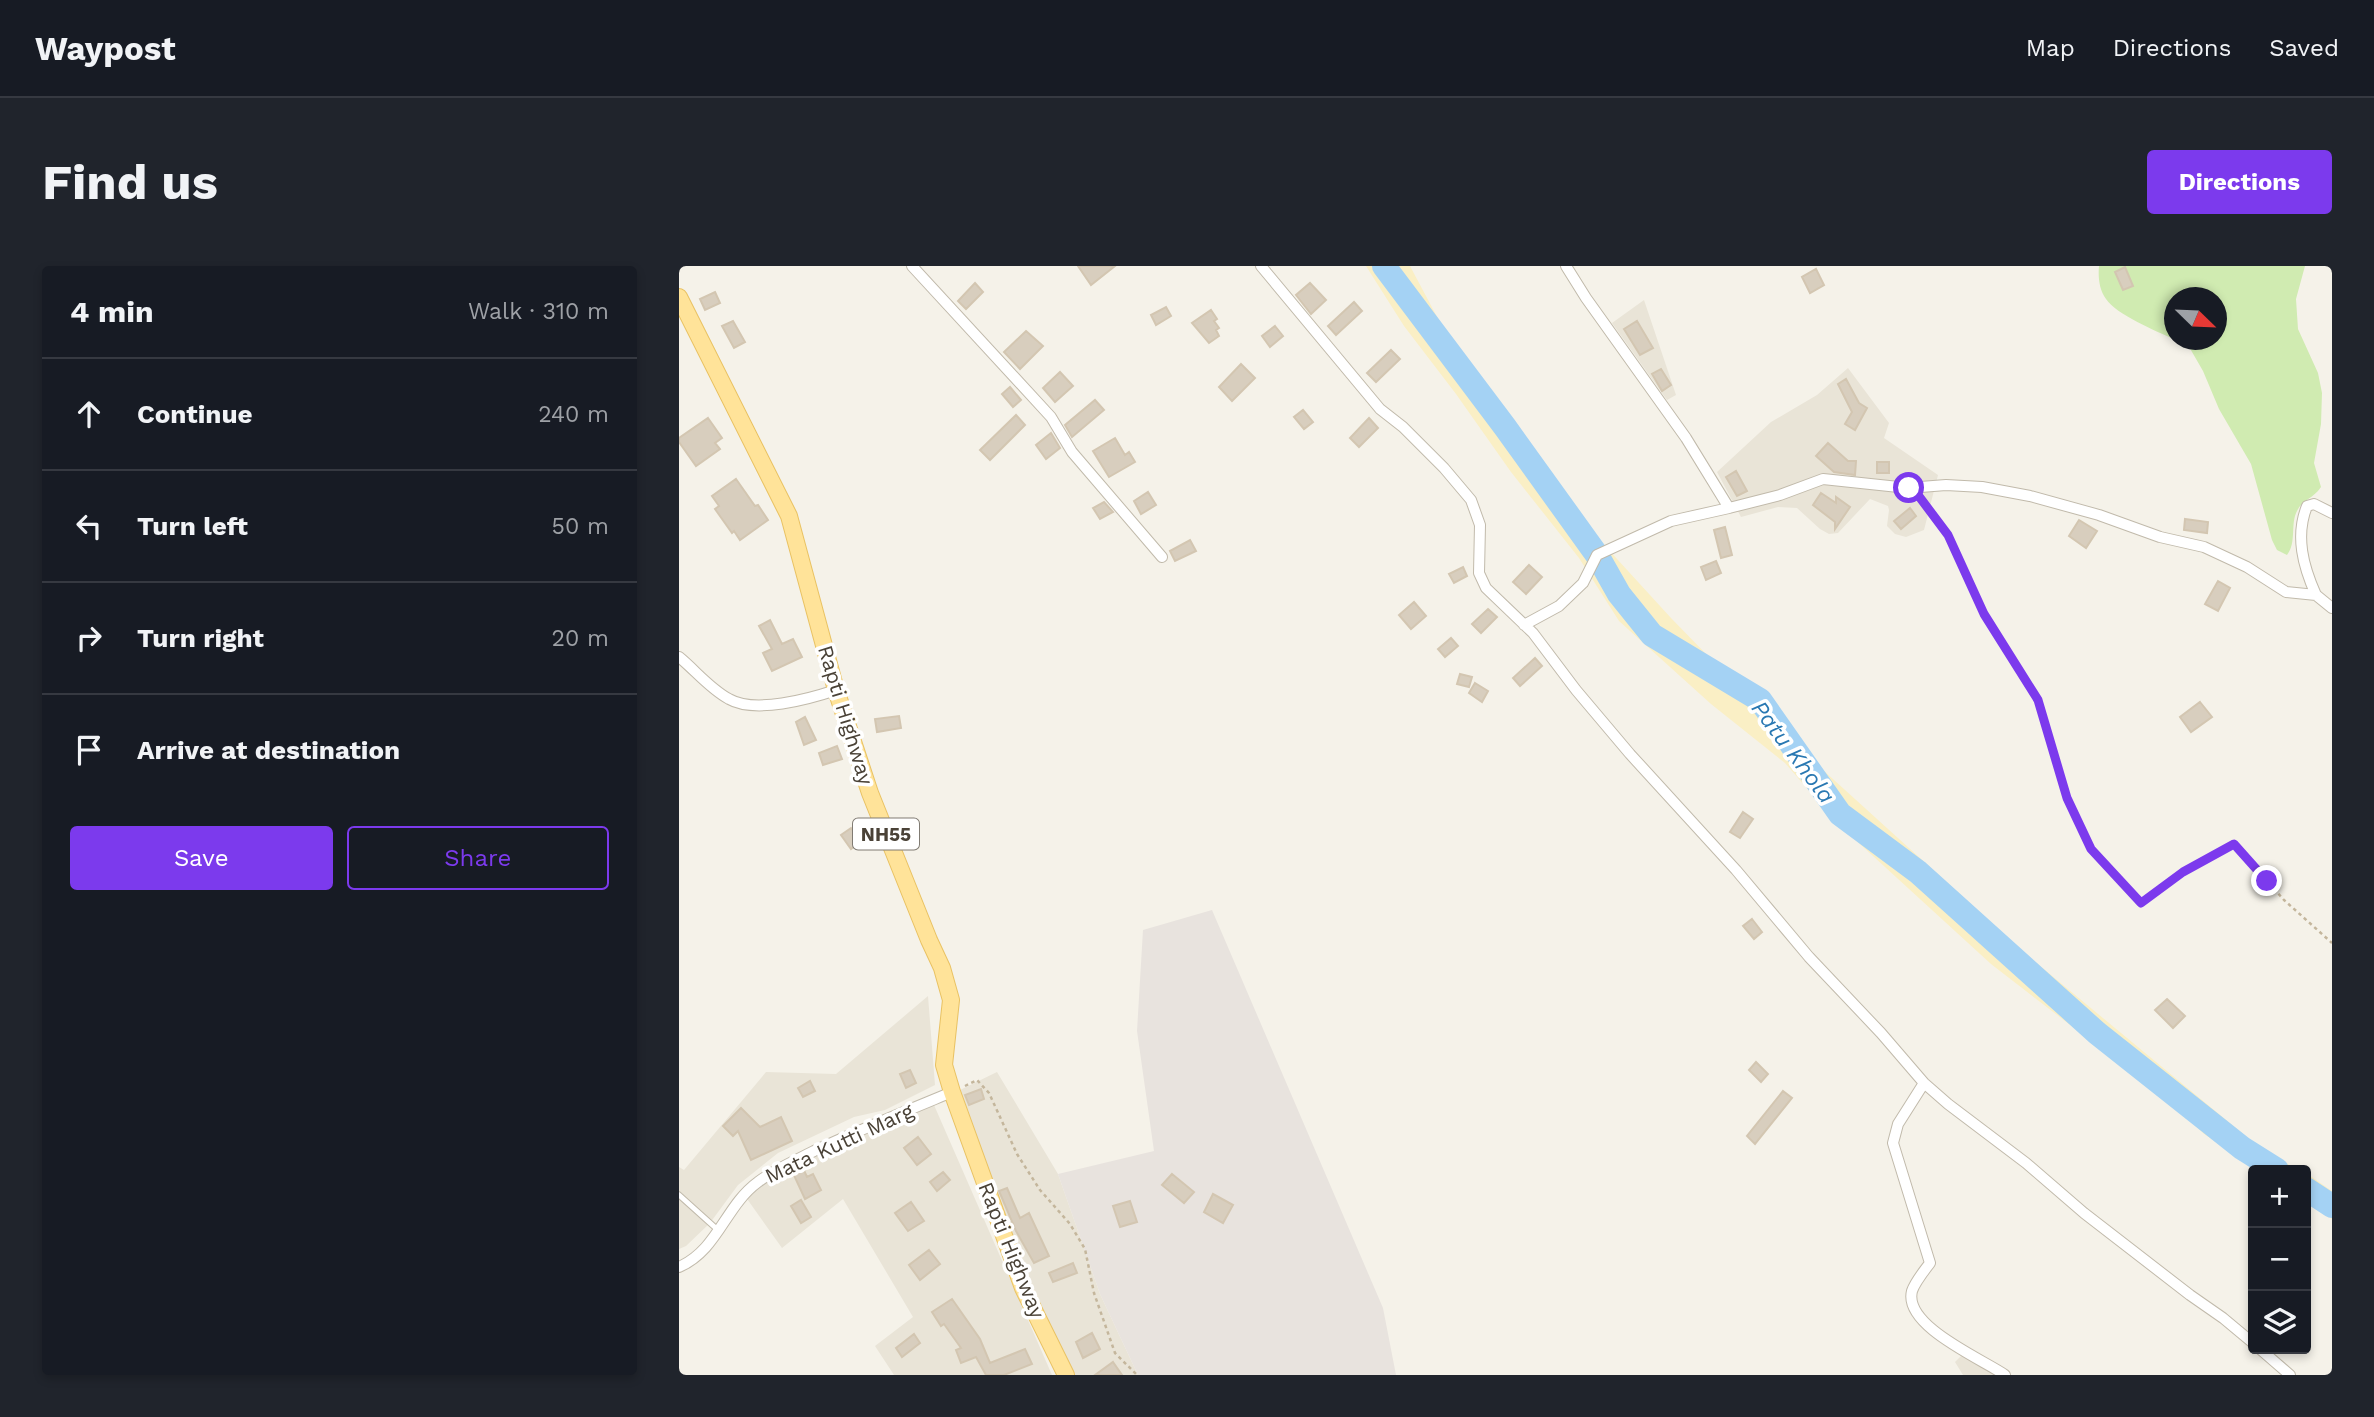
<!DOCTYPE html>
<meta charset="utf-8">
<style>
body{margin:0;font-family:"Work Sans",sans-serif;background:#20242c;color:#f1f3f6}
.controls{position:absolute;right:21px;bottom:21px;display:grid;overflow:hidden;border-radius:7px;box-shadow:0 4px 10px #0003}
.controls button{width:63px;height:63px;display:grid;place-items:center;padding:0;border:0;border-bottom:2px solid #363941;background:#171b24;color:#f1f3f6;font:35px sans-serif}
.compass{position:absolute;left:1485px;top:21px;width:63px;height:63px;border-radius:50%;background:#171b24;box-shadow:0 4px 10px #0003;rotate:113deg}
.stop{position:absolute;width:21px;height:21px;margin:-16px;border:5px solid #7c3aed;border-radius:50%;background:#fff}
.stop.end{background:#7c3aed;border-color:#fff;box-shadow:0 2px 7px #0008}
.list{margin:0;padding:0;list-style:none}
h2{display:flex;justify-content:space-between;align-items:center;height:91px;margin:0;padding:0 28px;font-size:30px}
h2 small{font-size:23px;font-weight:400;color:#9ea1a6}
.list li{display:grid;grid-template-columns:46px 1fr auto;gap:21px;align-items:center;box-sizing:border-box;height:112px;padding:0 28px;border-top:2px solid #363941}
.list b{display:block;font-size:26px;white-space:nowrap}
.list em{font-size:23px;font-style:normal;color:#9ea1a6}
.actions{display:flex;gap:14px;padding:21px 28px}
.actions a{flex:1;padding:16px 0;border:2px solid #7c3aed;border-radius:7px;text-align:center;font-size:24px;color:#7c3aed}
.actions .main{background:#7c3aed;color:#fff}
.icon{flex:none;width:38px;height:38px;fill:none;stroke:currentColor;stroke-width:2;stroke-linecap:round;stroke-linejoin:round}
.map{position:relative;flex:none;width:1653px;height:1109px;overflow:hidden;border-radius:7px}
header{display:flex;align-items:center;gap:42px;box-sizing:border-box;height:98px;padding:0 35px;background:#171b24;border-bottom:2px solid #363941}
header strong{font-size:33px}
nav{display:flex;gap:38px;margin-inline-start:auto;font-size:24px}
.intro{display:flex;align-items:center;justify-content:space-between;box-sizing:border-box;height:168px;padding:0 42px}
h1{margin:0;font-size:49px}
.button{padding:18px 32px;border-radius:7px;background:#7c3aed;color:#fff;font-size:24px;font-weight:700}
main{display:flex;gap:42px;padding:0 42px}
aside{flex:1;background:#171b24;border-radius:7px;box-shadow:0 4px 10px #0003}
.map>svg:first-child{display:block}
</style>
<header>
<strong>Waypost</strong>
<nav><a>Map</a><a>Directions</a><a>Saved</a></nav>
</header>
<div class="intro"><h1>Find us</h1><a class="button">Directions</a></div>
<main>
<aside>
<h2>4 min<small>Walk · 310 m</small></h2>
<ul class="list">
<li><svg class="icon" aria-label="ahead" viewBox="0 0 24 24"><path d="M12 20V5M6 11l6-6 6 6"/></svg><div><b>Continue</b></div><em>240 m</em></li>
<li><svg class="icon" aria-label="left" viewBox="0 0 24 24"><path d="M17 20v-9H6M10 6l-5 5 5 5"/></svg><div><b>Turn left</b></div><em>50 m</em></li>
<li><svg class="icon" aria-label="right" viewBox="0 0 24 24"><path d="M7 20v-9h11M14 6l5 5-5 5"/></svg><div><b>Turn right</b></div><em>20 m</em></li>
<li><svg class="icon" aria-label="arrive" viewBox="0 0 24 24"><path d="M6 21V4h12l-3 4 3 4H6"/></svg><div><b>Arrive at destination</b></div></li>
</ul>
<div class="actions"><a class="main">Save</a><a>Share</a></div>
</aside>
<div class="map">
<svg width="1653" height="1109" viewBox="0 0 1653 1109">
<rect width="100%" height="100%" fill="#f5f2e9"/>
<path fill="#e9e4d7" d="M965,34L997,129L988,134L933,57Z
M1169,102L1210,157L1205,172L1259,209L1245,264L1227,271L1216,268L1208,260L1210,244L1209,240L1191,233L1159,267L1150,268L1141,263L1118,242L1099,241L1062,251L1038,206L1092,156L1138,129Z
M249,730L256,819L206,844L175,851L99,887L59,919L31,957L7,980L0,983V901L5,904L87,806L157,808Z
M318,806L379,908L421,1028L459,1109H395L351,1020L281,824Z
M255,839L373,1109H215L196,1080L234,1051L164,933L103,982L66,930L102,904L138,885Z
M1284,1088L1308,1101L1315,1109H1284L1276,1096Z"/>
<path fill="#e8e3de" d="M533,644L704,1042L717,1109H459L421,1028L379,908L475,885L458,765L464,664Z"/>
<path fill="#d0ebb1" d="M1420,0H1626L1617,33L1619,63L1639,107L1643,127L1642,158L1635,197L1642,221C1634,233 1623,234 1618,245C1611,258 1618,276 1608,289L1598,284L1593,274L1572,198L1540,143L1524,105L1509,79L1497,74H1538V32H1496L1495,73C1477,65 1438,49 1427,33C1420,23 1419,11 1420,0Z"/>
<path fill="#faefc5" d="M687,0H731L764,62L836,156L917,270L992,352L1028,389L1080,422L1101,443L1144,504L1349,690L1587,887L1621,904H1581L1525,868L1496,840L1312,698L1159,558L1106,497L1032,438L940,355L900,292L832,206L777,128L725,60Z
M1627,907L1653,925V953L1627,933Z"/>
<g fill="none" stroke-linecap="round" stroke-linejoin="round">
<path stroke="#a4d2f4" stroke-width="24" d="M705,0L826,161L918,289L940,328L973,369L1081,434L1161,548L1239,606L1418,767L1563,882L1598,904
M1627,923L1653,940"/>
</g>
<path fill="#d8cebe" stroke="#d3c6b1" stroke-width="2" d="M399,0H436L412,19Z
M1446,1L1454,20L1444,24L1436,6Z
M1137,3L1145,19L1131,27L1123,11Z
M296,17L304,26L287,43L279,35Z
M631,17L647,34L632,48L617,29Z
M36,26L41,37L26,44L21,33Z
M675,36L683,45L657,69L649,60Z
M487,41L492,50L477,59L472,49Z
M532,44L538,53L535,55L540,62L537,64L540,70L530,77L513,57Z
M54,55L66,76L55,82L43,60Z
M958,55L974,82L961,89L945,63Z
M596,60L604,70L591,81L583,70Z
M347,65L364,80L341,103L325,86Z
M712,84L721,93L697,116L688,107Z
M562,98L576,112L553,135L540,121Z
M982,103L992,119L983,125L973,108Z
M381,106L394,120L376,136L364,122Z
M1167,113L1180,137L1188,142L1176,164L1166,158L1173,146L1159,118Z
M331,121L342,134L334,141L323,128Z
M416,134L425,144L393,171L386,159Z
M624,144L634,156L625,163L615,151Z
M337,149L346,159L311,194L301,184Z
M29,152L43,172L36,177L41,183L17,200L0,176V172Z
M690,152L699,162L680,181L671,172Z
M372,167L381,182L367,193L357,179Z
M436,172L446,189L450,186L456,196L430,211L414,185Z
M1149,177L1169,195H1177L1176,209L1155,206L1137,190Z
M1198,196H1210V207H1198Z
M1057,205L1068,225L1058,230L1047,211Z
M57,213L76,240L79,239L89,254L61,274L55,265L53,267L36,243L40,240L33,230Z
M469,226L477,239L462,248L455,235Z
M1142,227L1157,237V231L1171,241L1156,263V256L1134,239Z
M425,236L434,246L421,253L414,242Z
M1231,242L1237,250L1222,263L1215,255Z
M1506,253L1529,256L1528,267L1505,264Z
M1400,254L1418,265L1407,282L1390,270Z
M1046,261L1053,289L1042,292L1035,264Z
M511,274L517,285L496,295L491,285Z
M1037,295L1042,307L1027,314L1022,301Z
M850,299L863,311L847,328L834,316Z
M784,301L788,310L775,317L770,308Z
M1539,315L1551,322L1539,345L1526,338Z
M735,336L747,350L732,363L720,349Z
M809,343L818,351L802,367L793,358Z
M91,354L103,378L114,373L123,391L93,405L84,387L93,383L80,360Z
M772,372L779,380L766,391L759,383Z
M856,392L863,400L841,420L834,412Z
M781,408L793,411L790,421L778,418Z
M796,417L809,425L803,436L790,427Z
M1521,436L1533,451L1512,466L1501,451Z
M220,450L222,462L198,466L196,453Z
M126,451L137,474L125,479L117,456Z
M158,480L163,493L144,499L140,487Z
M1064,546L1074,553L1061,572L1051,566Z
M172,562L182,575L172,583L162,569Z
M1073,653L1083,666L1075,673L1064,660Z
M1488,733L1506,750L1494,762L1476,744Z
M1077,796L1089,808L1082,816L1070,804Z
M231,804L237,817L227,822L221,808Z
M131,815L136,825L124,831L119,822Z
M302,823L305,833L290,839L286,829Z
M1104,825L1113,832L1076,878L1068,870Z
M62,842L81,861L102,851L113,875L72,894L59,865L54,870L44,860Z
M239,871L252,888L238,899L225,882Z
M123,900L128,911L134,908L142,924L126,933L113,905Z
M264,906L271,914L258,925L251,916Z
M493,908L515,926L505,937L483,919Z
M328,922L341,952L350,947L370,990L355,997L337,965L320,925Z
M534,928L554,939L544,957L525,946Z
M122,934L132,951L122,957L112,940Z
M451,935L458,956L441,961L434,940Z
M232,936L245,955L229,965L216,947Z
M250,984L261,998L241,1014L230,999Z
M394,997L398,1007L374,1016L370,1007Z
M273,1033L301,1073L311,1097L346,1083L353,1098L325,1109H307L297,1091L282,1097L277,1084L282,1082L265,1058L262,1060L253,1046Z
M413,1067L421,1083L404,1092L397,1076Z
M235,1068L241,1077L223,1091L217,1082Z
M434,1096L443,1109H416Z"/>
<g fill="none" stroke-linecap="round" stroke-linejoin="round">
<defs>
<path id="service" d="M0,929L40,965"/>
<path id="minor" d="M233,0L372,151L393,186L483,291
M582,0L701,143L724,161L765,202L792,234L801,259L800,307L807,322L854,367L897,424L951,488L1057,604L1130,691L1202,767L1245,817L1269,838L1347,897L1405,947L1511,1029L1544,1052L1574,1077
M887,0L907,32L1007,172L1050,242L1101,229L1144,213L1229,222L1267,219L1303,221L1351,230L1420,249L1481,271L1525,281L1568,301L1607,326L1637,329L1653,342
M1637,329C1624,300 1616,270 1628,240L1635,238L1653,247
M845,359L880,340L904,317L918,289L992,255L1050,242
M0,391C16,404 31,423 50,433C76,448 130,433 157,424
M1245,817L1219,858L1214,877L1251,997C1245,1005 1236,1016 1233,1025C1224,1060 1303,1093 1326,1109
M0,1001C39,984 46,940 79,916C96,903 116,895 135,885C180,864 227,845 273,826
M1581,1083L1611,1109"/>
<path id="primary" d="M0,31L110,250L157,424L191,527L250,674L263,702L272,734L265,799L273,826L344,1022L387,1109"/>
</defs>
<use href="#service" stroke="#c1baab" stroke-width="7"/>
<use href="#minor" stroke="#c1baab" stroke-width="12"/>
<use href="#primary" stroke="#e9c263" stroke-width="18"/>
<path stroke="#c4b69c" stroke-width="2.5" stroke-dasharray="3.5 3.5" stroke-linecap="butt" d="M1241,232L1269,269L1305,348L1359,434L1388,532L1412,583L1462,637L1504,606L1555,578L1605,634L1653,677
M286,820L298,814L310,827L338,888L361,924L391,958L406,983L415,1027L436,1087L458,1109"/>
<use href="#service" stroke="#fff" stroke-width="5"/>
<use href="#minor" stroke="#fff" stroke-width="10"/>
<use href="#primary" stroke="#ffe399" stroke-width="16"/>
</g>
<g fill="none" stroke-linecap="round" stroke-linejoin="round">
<path stroke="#7c3aed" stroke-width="9" d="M1230,222L1233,221L1269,269L1305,348L1359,434L1388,532L1412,583L1462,637L1504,606L1555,578L1588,615"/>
</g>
<g text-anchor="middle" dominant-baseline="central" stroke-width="7" stroke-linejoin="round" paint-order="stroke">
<rect fill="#fff" stroke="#807b73" stroke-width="2" x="174" y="552.5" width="66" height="31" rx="5"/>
<g font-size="19" font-weight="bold" fill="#4a4237">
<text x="207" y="568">NH55</text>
</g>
<g font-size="21" fill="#4a4237" stroke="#fff">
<text transform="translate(167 449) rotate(73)">Rapti Highway</text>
<text transform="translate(160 877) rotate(-25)">Mata Kutti Marg</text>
<text transform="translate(333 984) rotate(68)">Rapti Highway</text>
</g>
<g font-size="23" font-style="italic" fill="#2978b2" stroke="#fff">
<text transform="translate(1114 486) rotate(53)">Patu Khola</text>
</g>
</g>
</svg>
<div class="controls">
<button>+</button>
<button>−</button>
<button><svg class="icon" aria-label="layers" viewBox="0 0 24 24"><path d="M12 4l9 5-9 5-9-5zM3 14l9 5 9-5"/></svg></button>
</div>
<svg class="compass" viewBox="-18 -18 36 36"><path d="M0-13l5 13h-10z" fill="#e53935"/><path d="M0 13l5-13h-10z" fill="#9ea1a6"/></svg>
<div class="stop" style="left:1230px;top:222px"></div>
<div class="stop end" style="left:1588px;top:615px"></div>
</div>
</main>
